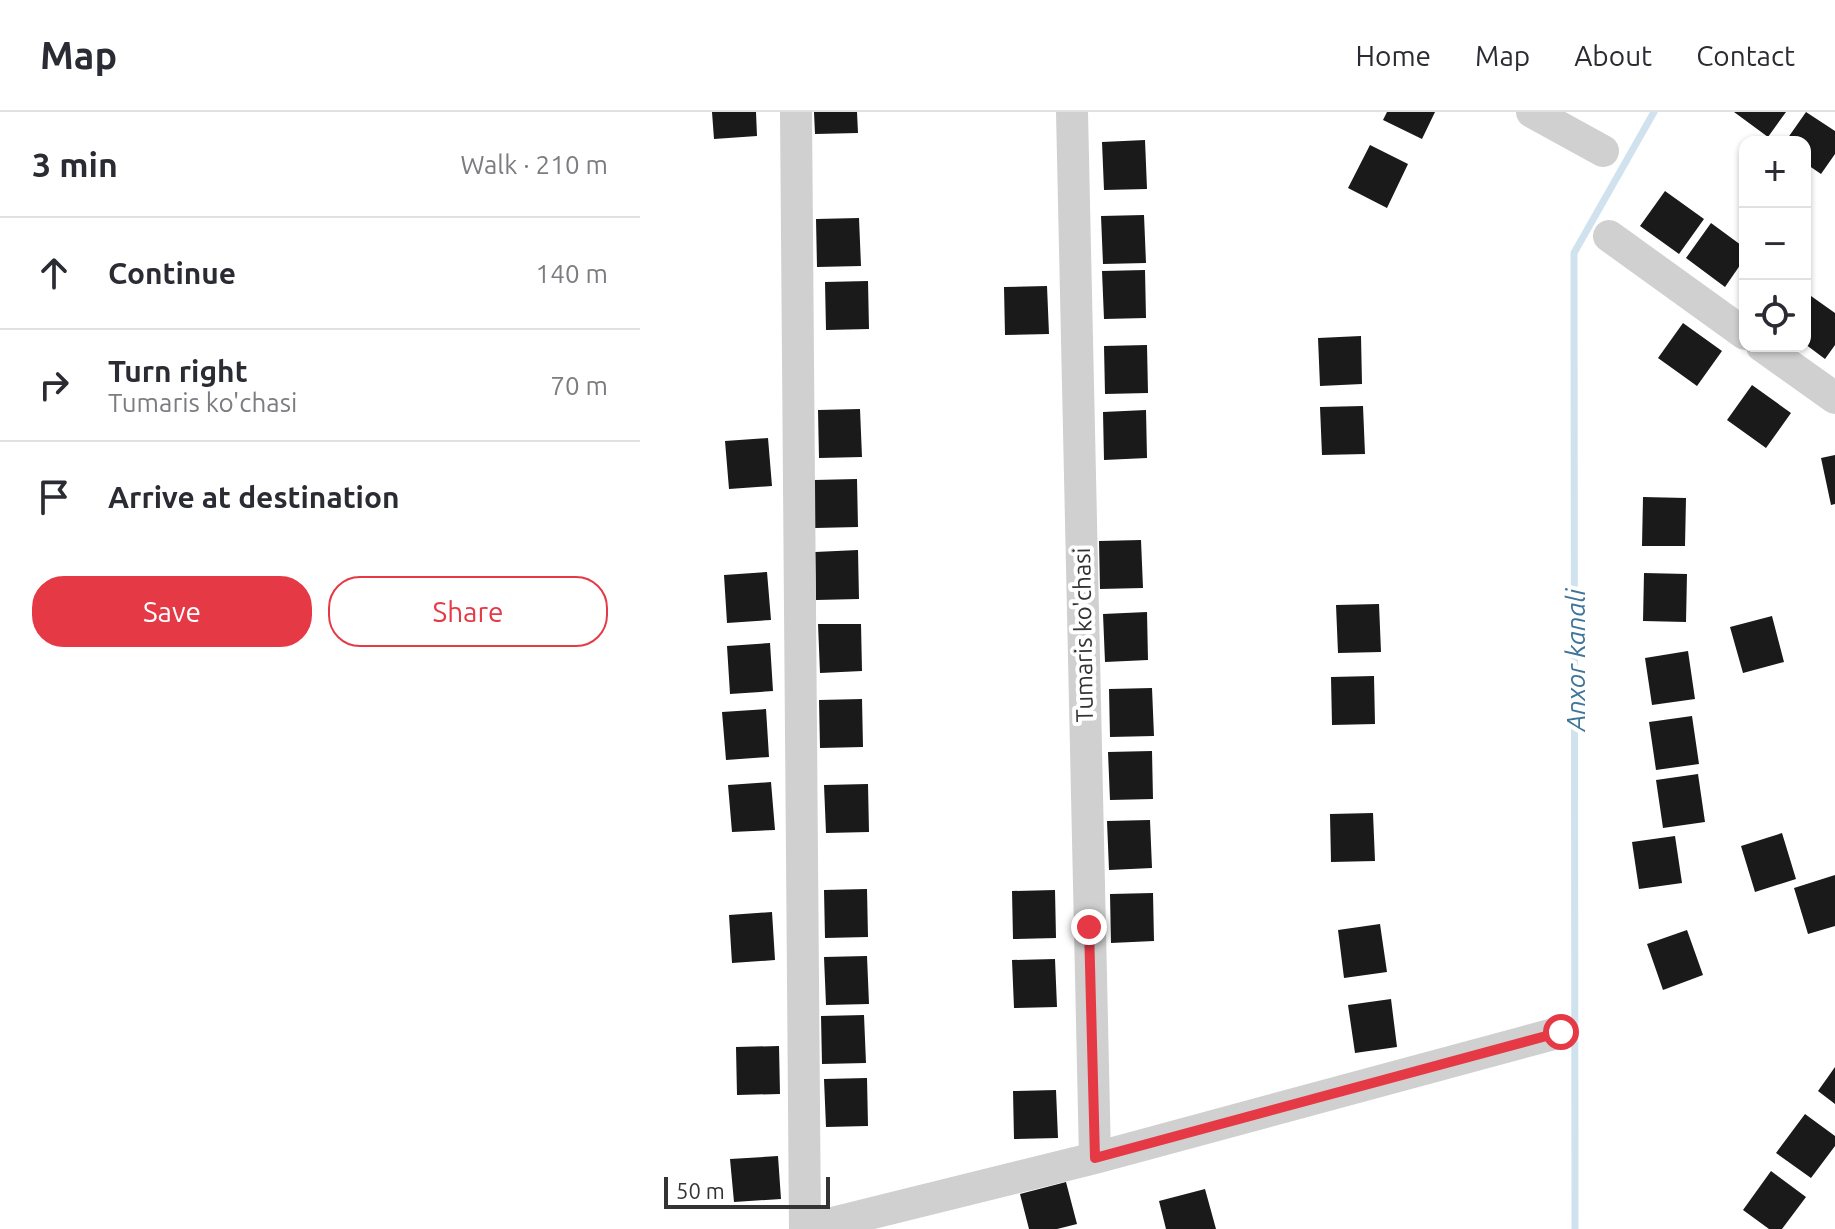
<!DOCTYPE html>
<meta charset="utf-8">
<style>
body{margin:0;font-family:Ubuntu,sans-serif;background:#f2f2f3;color:#2b2b33}
.controls{position:absolute;right:24px;top:24px;display:grid;overflow:hidden;border-radius:16px;box-shadow:0 2px 6px #0004}
.controls button{width:72px;height:72px;display:grid;place-items:center;padding:0;border:0;border-bottom:2px solid #e1e1e2;background:#fff;color:#2b2b33;font:40px sans-serif}
.scale{position:absolute;left:24px;bottom:20px;width:166px;box-sizing:border-box;padding-left:8px;border:4px solid #333;border-top:0;font-size:22px;line-height:28px;white-space:nowrap;color:#333;-webkit-text-stroke:6px #fff;paint-order:stroke}
.stop{position:absolute;width:24px;height:24px;margin:-18px;border:6px solid #e63946;border-radius:50%;background:#fff}
.stop.end{background:#e63946;border-color:#fff;box-shadow:0 2px 8px #0008}
.list{margin:0;padding:0;list-style:none}
h2{display:flex;justify-content:space-between;align-items:center;height:104px;margin:0;padding:0 32px;font-size:34px}
h2 small{font-size:26px;font-weight:400;color:#7c7c81}
.list li{display:grid;grid-template-columns:52px 1fr auto;gap:24px;align-items:center;box-sizing:border-box;height:112px;padding:0 32px;border-top:2px solid #e1e1e2}
.list b{display:block;font-size:30px;white-space:nowrap}
.list p{margin:0;font-size:26px;white-space:nowrap;color:#7c7c81}
.list em{font-size:26px;font-style:normal;color:#7c7c81}
.actions{display:flex;gap:16px;padding:24px 32px}
.actions a{flex:1;padding:18px 0;border:2px solid #e63946;border-radius:32px;text-align:center;font-size:28px;color:#e63946}
.actions .main{background:#e63946;color:#fff}
.icon{flex:none;width:44px;height:44px;fill:none;stroke:currentColor;stroke-width:2;stroke-linecap:round;stroke-linejoin:round}
.map{position:relative;flex:none;width:1195px;height:1117px;overflow:hidden}
header{display:flex;align-items:center;gap:48px;box-sizing:border-box;height:112px;padding:0 40px;background:#fff;border-bottom:2px solid #e1e1e2}
header strong{font-size:38px}
nav{display:flex;gap:44px;margin-inline-start:auto;font-size:28px}
main{display:flex}
aside{flex:1;background:#fff}
.map>svg:first-child{display:block}
</style>
<header>
<strong>Map</strong>
<nav><a>Home</a><a>Map</a><a>About</a><a>Contact</a></nav>
</header>
<main>
<aside>
<h2>3 min<small>Walk · 210 m</small></h2>
<ul class="list">
<li><svg class="icon" aria-label="ahead" viewBox="0 0 24 24"><path d="M12 20V5M6 11l6-6 6 6"/></svg><div><b>Continue</b></div><em>140 m</em></li>
<li><svg class="icon" aria-label="right" viewBox="0 0 24 24"><path d="M7 20v-9h11M14 6l5 5-5 5"/></svg><div><b>Turn right</b><p>Tumaris ko'chasi</p></div><em>70 m</em></li>
<li><svg class="icon" aria-label="arrive" viewBox="0 0 24 24"><path d="M6 21V4h12l-3 4 3 4H6"/></svg><div><b>Arrive at destination</b></div></li>
</ul>
<div class="actions"><a class="main">Save</a><a>Share</a></div>
</aside>
<div class="map">
<svg width="1195" height="1117" viewBox="0 0 1195 1117">
<rect width="100%" height="100%" fill="#fff"/>
<g fill="none" stroke-linecap="round" stroke-linejoin="round">
<path stroke="#cfe2ee" stroke-width="7" d="M935,1117L934,141L1014,0"/>
</g>
<path fill="#1a1a1a" d="M72,0H116L117,24L74,27Z
M174,0H217L218,21L175,22Z
M747,0H795L782,27L743,8Z
M1094,0H1146L1128,25Z
M1166,0L1195,19V42L1181,62L1165,51V30H1145Z
M505,28L507,77L464,78L462,30Z
M730,33L768,52L747,96L708,76Z
M1025,79L1064,107L1039,142L1000,114Z
M504,103L506,151L463,152L461,104Z
M219,106L221,154L177,155L176,107Z
M1071,111L1105,136V146L1085,175L1046,146Z
M505,158L506,206L464,207L462,159Z
M228,169L229,217L186,218L185,170Z
M407,174L409,222L365,223L364,175Z
M1171,184L1195,201V233L1185,247L1165,232V193Z
M1043,211L1082,239L1057,274L1018,246Z
M721,224L722,272L680,274L678,226Z
M507,233L508,281L465,282L464,234Z
M1112,273L1151,301L1126,336L1087,308Z
M723,294L725,342L682,343L680,295Z
M220,297L222,345L179,346L178,298Z
M506,298L507,346L464,348L463,300Z
M128,326L132,374L89,377L85,329Z
M1195,343V392L1191,393L1181,346Z
M217,367L218,415L175,416L174,368Z
M1003,385L1046,386L1045,434H1002Z
M501,428L503,476L460,477L459,429Z
M218,438L219,487L176,488L175,440Z
M127,460L131,508L87,511L84,463Z
M1004,461L1047,462L1046,510L1003,509Z
M739,492L741,540L698,541L696,493Z
M507,500L508,548L465,550L463,502Z
M1132,504L1144,550L1103,561L1090,515Z
M178,512H221L222,559L180,561Z
M130,531L133,579L90,582L87,534Z
M1048,539L1055,587L1012,593L1005,546Z
M734,564L735,612L692,613L691,565Z
M512,576L514,624L470,625L469,577Z
M222,587L223,635L180,636L179,588Z
M126,597L129,645L86,648L82,600Z
M1052,604L1059,652L1016,658L1009,610Z
M512,639L513,687L470,688L468,640Z
M1058,662L1065,710L1023,716L1016,668Z
M131,670L135,718L92,720L88,673Z
M228,672L229,720L186,721L184,673Z
M733,701L735,749L691,750L690,702Z
M510,708L512,756L469,758L467,709Z
M1142,721L1156,767L1115,780L1101,734Z
M1035,724L1042,771L999,777L992,730Z
M1195,763V814L1168,822L1154,776Z
M227,777L228,825L185,826L184,778Z
M415,778L416,826L373,827L372,779Z
M513,781L514,829L471,831L470,782Z
M132,800L135,848L92,851L89,803Z
M740,812L747,860L704,866L698,818Z
M1047,818L1063,863L1023,878L1007,832Z
M227,844L229,892L186,893L184,845Z
M415,847L417,895L374,896L372,848Z
M751,887L757,935L715,941L708,893Z
M224,903L226,951L182,952L181,904Z
M139,934L140,982L97,983L96,935Z
M1195,955V992L1178,979Z
M227,966L228,1014L186,1015L184,967Z
M416,978L418,1026L374,1027L373,979Z
M1165,1002L1195,1024V1034L1171,1066L1136,1041Z
M138,1044L141,1087L94,1090L90,1047Z
M1131,1059L1166,1085L1142,1117H1129L1103,1098Z
M426,1070L437,1112L417,1117H389L380,1082Z
M565,1077L576,1117H526L519,1089Z"/>
<g fill="none" stroke-linecap="round" stroke-linejoin="round">
<path stroke="#d0d0d0" stroke-width="32" d="M156,0L165,1117
M432,0L455,1046
M892,0L963,39
M969,124L1105,222
M1122,234L1195,286
M168,1117L455,1046L921,920"/>
</g>
<g fill="none" stroke-linecap="round" stroke-linejoin="round">
<path stroke="#e63946" stroke-width="10" d="M449,815L455,1046L921,920"/>
</g>
<g text-anchor="middle" dominant-baseline="central" stroke-width="8" stroke-linejoin="round" paint-order="stroke">
<g font-size="24" fill="#333" stroke="#fff">
<text transform="translate(443 523) rotate(-91)">Tumaris ko'chasi</text>
</g>
<g font-size="26" font-style="italic" fill="#3f7597" stroke="#fff">
<text transform="translate(935 548) rotate(-90)">Anxor kanali</text>
</g>
</g>
</svg>
<div class="controls">
<button>+</button>
<button>−</button>
<button><svg class="icon" aria-label="locate" viewBox="0 0 24 24"><circle cx="12" cy="12" r="6"/><path d="M12 2v4M12 18v4M2 12h4M18 12h4"/></svg></button>
</div>
<div class="scale">50 m</div>
<div class="stop" style="left:921px;top:920px"></div>
<div class="stop end" style="left:449px;top:815px"></div>
</div>
</main>
